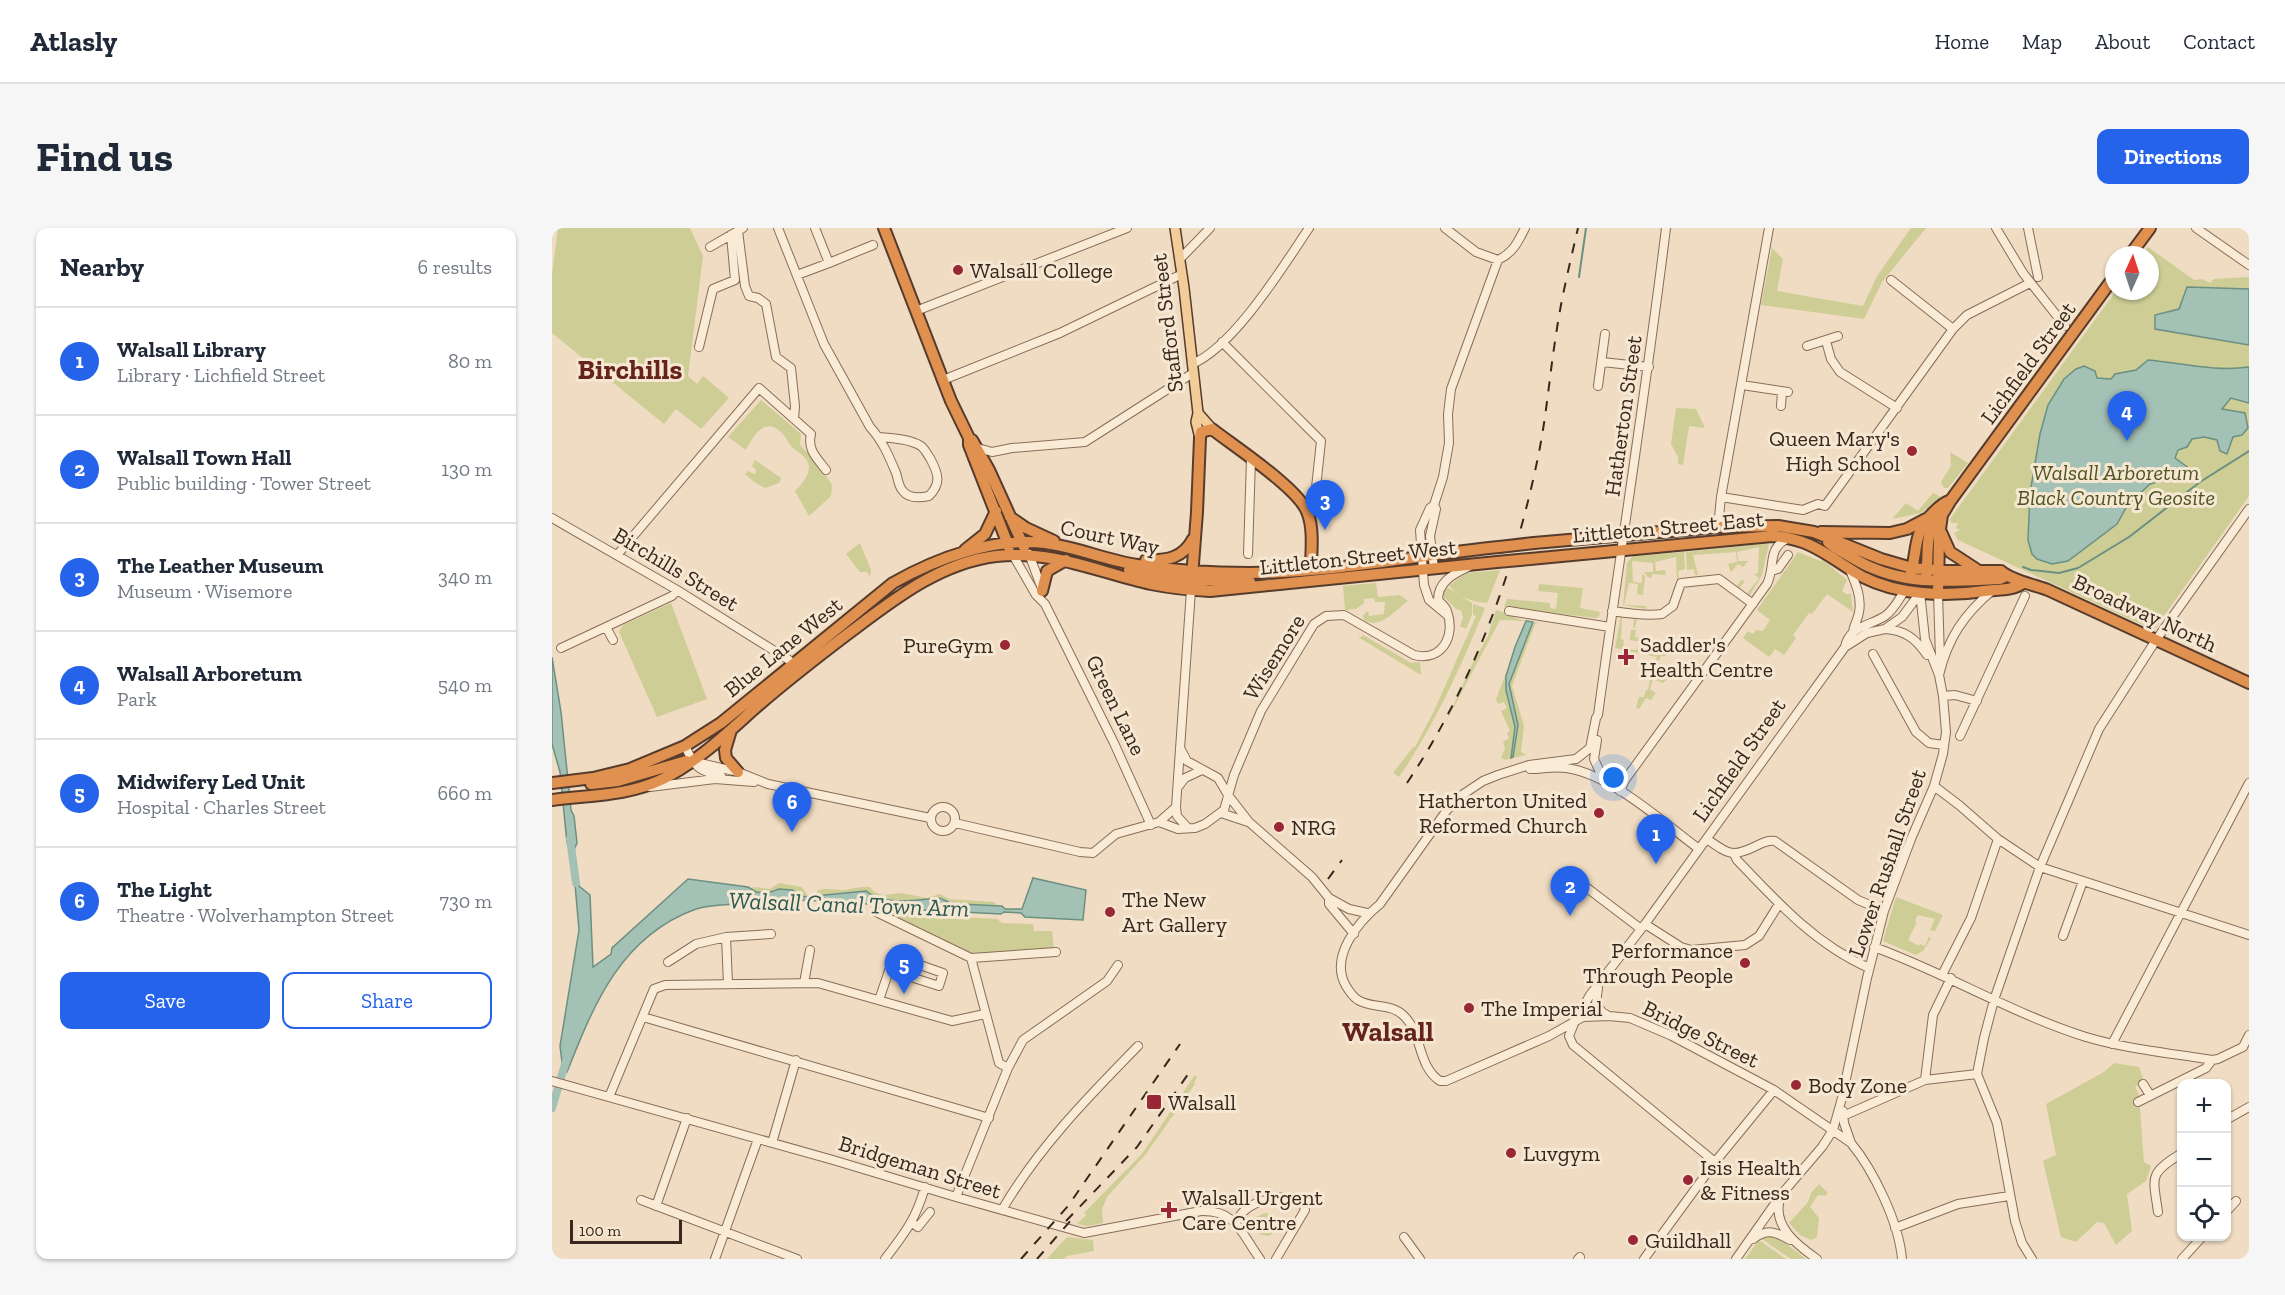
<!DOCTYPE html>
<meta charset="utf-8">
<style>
body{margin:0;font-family:"Zilla Slab",serif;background:#f6f6f7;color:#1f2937}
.controls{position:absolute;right:18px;bottom:18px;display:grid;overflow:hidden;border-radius:12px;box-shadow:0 2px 4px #0004}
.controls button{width:54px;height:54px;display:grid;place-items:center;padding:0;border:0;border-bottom:2px solid #e0e1e3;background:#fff;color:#1f2937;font:30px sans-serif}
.compass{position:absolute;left:1553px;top:18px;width:54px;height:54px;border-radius:50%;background:#fff;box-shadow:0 2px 4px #0004;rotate:3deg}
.scale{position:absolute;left:18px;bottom:15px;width:112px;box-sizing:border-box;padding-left:6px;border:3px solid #38271d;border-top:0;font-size:16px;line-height:21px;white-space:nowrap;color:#38271d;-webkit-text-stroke:4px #f6e7d2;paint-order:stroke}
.you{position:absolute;left:1062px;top:550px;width:21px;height:21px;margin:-15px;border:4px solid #fff;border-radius:50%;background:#1a73e8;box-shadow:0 0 0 9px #1a73e833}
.badge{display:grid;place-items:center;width:39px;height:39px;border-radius:50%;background:#2563eb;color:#fff;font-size:20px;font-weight:700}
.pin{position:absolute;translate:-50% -50px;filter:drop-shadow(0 2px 3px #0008)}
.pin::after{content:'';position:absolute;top:32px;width:21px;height:18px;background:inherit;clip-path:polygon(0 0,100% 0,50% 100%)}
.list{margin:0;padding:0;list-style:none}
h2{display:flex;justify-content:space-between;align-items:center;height:78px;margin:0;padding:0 24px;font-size:26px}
h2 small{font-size:20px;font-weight:400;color:#747a83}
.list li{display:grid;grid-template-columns:39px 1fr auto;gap:18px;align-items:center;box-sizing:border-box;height:108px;padding:0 24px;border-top:2px solid #e0e1e3}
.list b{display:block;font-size:22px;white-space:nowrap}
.list p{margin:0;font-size:20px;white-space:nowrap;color:#747a83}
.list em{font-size:20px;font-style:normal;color:#747a83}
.actions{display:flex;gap:12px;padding:18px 24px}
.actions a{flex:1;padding:14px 0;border:2px solid #2563eb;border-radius:12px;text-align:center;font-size:21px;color:#2563eb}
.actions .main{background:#2563eb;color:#fff}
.icon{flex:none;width:33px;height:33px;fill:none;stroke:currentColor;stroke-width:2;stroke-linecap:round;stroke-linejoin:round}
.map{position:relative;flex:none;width:1697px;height:1031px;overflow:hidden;border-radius:12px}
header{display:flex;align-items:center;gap:36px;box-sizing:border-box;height:84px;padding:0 30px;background:#fff;border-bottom:2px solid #e0e1e3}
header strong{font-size:28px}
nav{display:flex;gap:33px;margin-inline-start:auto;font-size:21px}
.intro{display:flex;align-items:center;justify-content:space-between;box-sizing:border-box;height:144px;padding:0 36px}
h1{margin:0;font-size:42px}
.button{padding:15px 27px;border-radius:12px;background:#2563eb;color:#fff;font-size:21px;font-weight:700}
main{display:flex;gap:36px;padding:0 36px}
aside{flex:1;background:#fff;border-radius:12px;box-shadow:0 2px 4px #0004}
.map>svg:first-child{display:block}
</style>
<header>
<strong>Atlasly</strong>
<nav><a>Home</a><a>Map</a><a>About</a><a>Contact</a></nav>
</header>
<div class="intro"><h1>Find us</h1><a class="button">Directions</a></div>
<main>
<aside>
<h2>Nearby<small>6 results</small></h2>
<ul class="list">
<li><span class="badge">1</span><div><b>Walsall Library</b><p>Library · Lichfield Street</p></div><em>80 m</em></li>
<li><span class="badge">2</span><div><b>Walsall Town Hall</b><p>Public building · Tower Street</p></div><em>130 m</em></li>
<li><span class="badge">3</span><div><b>The Leather Museum</b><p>Museum · Wisemore</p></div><em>340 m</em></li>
<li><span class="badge">4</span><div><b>Walsall Arboretum</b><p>Park</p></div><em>540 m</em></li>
<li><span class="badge">5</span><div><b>Midwifery Led Unit</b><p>Hospital · Charles Street</p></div><em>660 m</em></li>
<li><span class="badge">6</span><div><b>The Light</b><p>Theatre · Wolverhampton Street</p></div><em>730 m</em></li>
</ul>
<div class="actions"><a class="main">Save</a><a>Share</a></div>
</aside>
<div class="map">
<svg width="1697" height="1031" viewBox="0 0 1697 1031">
<rect width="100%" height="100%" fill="#efdcc2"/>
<path fill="#cdcd95" d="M6,0H138L151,28L136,148L145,156L151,148L177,170L149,201L124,181L112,196L0,105V46Z
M1359,0H1374L1330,54L1312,91L1209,77L1220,20L1231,31L1225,63L1311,78L1325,48Z
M1596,19L1642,52L1650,51L1658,55L1662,51L1697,49V268L1602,402L1406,312L1402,305L1408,302L1404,300L1406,295H1399L1398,291L1564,63H1598V27H1590Z
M209,172L249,206L248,217L267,237L280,257L279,268L257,288L243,263C249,257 257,248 257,239C257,229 245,224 239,218C236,214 234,209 231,206C213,187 202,207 194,222L176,209Z
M1124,180L1144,181L1153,200L1137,198L1131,237L1126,236V229L1119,216Z
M1398,224L1416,235L1396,260H1392L1389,254L1399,238Z
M203,232L229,250L227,255L213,260L202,254L193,246L196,243L202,246L204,245V242L200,238Z
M1381,265L1389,269L1369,285L1340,291L1354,275L1366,283Z
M308,315L319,342L318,349L315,344H308L294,326Z
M1217,315L1210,347L1196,370L1183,361L1190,351L1192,354L1186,362L1194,367L1207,350L1202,346L1206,345L1207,319L1185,324L1186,333H1196L1191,339L1186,336L1179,344L1176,336L1185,334L1184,324L1141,327L1146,347H1143L1142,341L1135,342L1134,324Z
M1132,324L1133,341L1126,343L1127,350L1125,352L1124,329L1103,334L1104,343L1113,342L1114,347L1100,346V350L1096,349L1092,344H1101V335L1080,333L1081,354L1090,355V346L1093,348L1091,367L1085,366L1086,356L1077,355L1072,377L1094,378V381L1071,377L1075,335L1081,328Z
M1246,324L1268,333L1271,332L1295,352L1290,363L1294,366H1299L1301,384L1275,366L1260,386L1257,385L1241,407L1244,410L1232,427L1223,421L1217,429L1191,410L1196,403L1201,406L1204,402L1211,403L1218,392L1205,382Z
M948,342L935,375C921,374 905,369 897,357L915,345Z
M824,355L826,369L848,367L856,373C844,382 828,402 812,392L811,387L816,383L817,388L832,386L833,374H823L822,370L812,371V375L804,381L793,382L791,358Z
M987,356L1031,360L1028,380L1048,384L1047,388L1044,390L952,379L955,371L998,375V380L1004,381L1006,365L986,363Z
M893,358L920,375V387L914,401L908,398L911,390L909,382L904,381L889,366V361L892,363L894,361Z
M119,375L155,471L105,489L67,404L71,397Z
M921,376L933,380C909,438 883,497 847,549L841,545L861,519H863L882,483L924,388L921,387Z
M944,382C952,384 957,387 964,390C972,393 979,392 986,396H983L960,458L972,498L969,524L974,527L953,532L949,530L953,520L951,514L957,510L955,505L958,503L949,483L955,480L952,474L946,476L944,471L974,393L948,392L894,494L920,436L936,408Z
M1069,388L1085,390L1083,400L1081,399L1082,391L1070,389L1069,411L1072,412L1071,419L1081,422L1088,421L1089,414L1078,412L1079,402H1084L1083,409L1091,411L1090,421L1114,425V428H1109L1103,441L1117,450L1111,455L1101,451L1098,461L1104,465L1099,472L1094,470L1087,481L1084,480L1087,469H1092L1094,462H1096L1100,441L1105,429L1063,420Z
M811,407L859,435L868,434L869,447L806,409H809Z
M227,655L250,659L255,667H263L266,662C276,660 283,662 292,662C301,661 309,658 318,659L322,664L331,667L349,665L375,670L388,666L397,671L442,674L446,678C427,677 408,677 390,671C387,670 381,672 377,673C357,673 328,675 314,663L253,669L240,662L227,661L216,665L204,664L199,660L202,659L218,661Z
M1344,669L1391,687L1383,703L1378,702L1383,691L1366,687L1363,693L1365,694L1356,712L1367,718L1368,716L1373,718L1377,709L1379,710L1372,722L1364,727L1331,713Z
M343,685L445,691L450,695L481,696L482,703H500L502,721L424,727L341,689Z
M1562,835L1587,839L1592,853L1583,859L1587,867L1592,934L1599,938L1594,953L1575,966L1580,1003L1564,1017L1552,995L1545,994L1524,1014L1509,1009L1491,933L1504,927L1494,876L1552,844Z
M643,847L645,850L642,854L643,856L594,926L555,969L550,981L551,995L536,998L525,996L534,987L532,985L590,926Z
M1267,956L1276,965L1273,968L1266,967L1258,979L1267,990L1265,1009L1259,1012L1248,1007L1237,995L1256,974L1259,965Z
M713,985L721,987L724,994L725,993V1002L717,1008L707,1006L702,997L704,989Z
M1217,1008L1227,1010L1254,1031H1239L1210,1011Z
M515,1009L541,1012L542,1023L515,1028L512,1031H495Z
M1207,1012L1208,1013L1234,1031H1193Z"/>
<path fill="#a4c1b6" stroke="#6b9082" stroke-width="1.5" d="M1635,59L1697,61V117L1603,101V87L1627,81Z
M1596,132C1630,135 1663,144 1697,139V175L1679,170L1670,181L1693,185L1696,200L1690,207L1681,209L1675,226L1668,223L1665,212L1652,209L1640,211L1635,219L1626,222L1623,230L1638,241L1632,246L1598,256L1575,278L1565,296L1516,333L1500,336L1485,331L1480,326L1476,312L1478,265L1488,206L1496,177L1512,151L1524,141L1532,138L1543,143L1545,150L1559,151L1563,146L1584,142Z
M974,393L981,394L957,456L966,497L961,529L959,530L963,499L954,462V448L963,419Z
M0,429L9,484L19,582L22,588L25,615L22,622L27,658L38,667L41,739L59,726L60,720L136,651L196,659L204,664L216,665L227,661L240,662L253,669L314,663C331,678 364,672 386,670C391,670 394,674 399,675C416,677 433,677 450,678L453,681H470L481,650L534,662L531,692L473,689L469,685L452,684L449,686L349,681L317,676L252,672C244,678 198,675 185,676C172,677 157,677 144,681C69,708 42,776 15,844L11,842L8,818L27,702L20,622L15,615L8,544L0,516Z"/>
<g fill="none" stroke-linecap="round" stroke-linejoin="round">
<path stroke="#6b9082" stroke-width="2" d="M1027,49L1034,0
M1471,339L1479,342L1507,345L1526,340L1577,309L1648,254L1697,223"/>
<path stroke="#a4c1b6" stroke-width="8" d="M18,611L24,655
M0,880L14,833"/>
<defs>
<path id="minor" d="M226,0L272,116L318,199C330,212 337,228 344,245C346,250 346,258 351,263C357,271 368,270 377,268C390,255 386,245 378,230C375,226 373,221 369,218C358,211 340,210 327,209
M893,0L924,24L946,32C961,25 966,14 973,0
M1114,0C1094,163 1068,325 1046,487L1044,490L1038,520L1024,531L977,537L946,547L931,553L910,567L895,582L828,676C806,694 777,729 794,758C797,763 801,769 806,772C820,781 839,774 853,789C870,806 866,839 888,853H894L997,808L1031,789L1057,788L1078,790L1120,808L1222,862L1299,915C1322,943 1347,995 1350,1031
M1444,0L1471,45L1513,98
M1476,0L1486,49
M1644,0L1697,37
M186,3L193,58L197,68L206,70L214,76L224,129L239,140L243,178L242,191
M158,19L191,0
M628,31L658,0
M277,35L321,17
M245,47L277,35L263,0
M1339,52L1401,101
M364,83L575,0
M1274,113L1279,131L1288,144L1345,180
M670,114L769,213L763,269L754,281
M1255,118L1286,108
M147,119L161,61L183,52L179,7
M1050,134L1097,139
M640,136C682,119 732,37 757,0
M391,152L508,105L630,46
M1190,157L1236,164
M1046,158L1053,106
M1229,178L1230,164
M426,220L440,224L460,220L533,214L641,145
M1169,269L1251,282L1266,276L1273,278L1401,101L1415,87L1478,55
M882,277L884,281L878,308L882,340
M0,290L125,362L237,432
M1166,299L1169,269L1217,0
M66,326L207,160L259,206C255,222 265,230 274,242
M477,326L490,361
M696,326L699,231
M461,327L484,367L493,376L562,515L599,597
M1297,340C1303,354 1310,369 1307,384C1306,391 1302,397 1301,404
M1219,343L1226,341L1236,327
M1386,365L1388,430
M957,383L1058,399
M1060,383C1073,385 1097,388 1110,386L1121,378L1129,355L1167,351L1201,376
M895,387L877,372L872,357L868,302L878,280L882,277L891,249L897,215L896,186L899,161L946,32
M54,399L61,412
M1333,401C1353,402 1364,411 1375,427
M1293,419L1315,405L1333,401L1350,389L1368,365
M9,420L120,368L125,362
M1321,426L1364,504L1377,515L1392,517
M1387,447C1396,410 1412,386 1441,362
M1391,468L1403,467L1425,473
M1408,508L1473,368
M1045,512L1042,531L1052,553
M133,518C143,539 146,543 169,548
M628,520L635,533L666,550L676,567L697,594L760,649L777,670V676L802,706
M140,533L186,544L216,556L378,590
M978,541C990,541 1002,538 1014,540C1057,545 1112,595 1147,621
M1382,558L1407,577L1446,611L1488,639L1697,707
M98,559L163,551L202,554
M626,559L633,550L650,542
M1068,563L1073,552L1215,356C1224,338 1214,320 1237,310
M379 591a12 12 0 1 1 24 0a12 12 0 1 1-24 0Z
M669,585L696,594
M607,594L626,601L643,600L653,596L672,582L682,547L709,483L762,396L774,388L792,387L862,427C890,434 904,408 895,383C894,379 889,375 886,372C886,353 902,346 916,339
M403,595L528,624L541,625L564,606L607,594L624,579
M635,599L625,588L624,579L639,362
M1155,611C1176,626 1180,630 1204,618C1210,615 1215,612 1223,613L1306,672L1332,683
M1182,626L1185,632C1224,673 1264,717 1317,740
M1022,650L1089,701
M777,670L797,681L815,685
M324,684L419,730L504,724
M1093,696L1129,719L1139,722L1193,717L1207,708L1227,676
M1511,708L1531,653
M1322,719C1394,745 1461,786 1534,809C1574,821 1618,825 1660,832
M116,734L144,716L174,709
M1390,747L1419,690L1446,611
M252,755L258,722
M176,756L174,709L219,706
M1046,760L1044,776L1050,784L1055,787
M327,772L342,728L391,745L387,758L337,742
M91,789L437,890
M1560,816L1697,555
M1691,819L1697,807
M456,840L471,812L555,753L566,737
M1373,852L1381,787L1399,750
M0,853L281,932L404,969L532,1005L649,983C685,982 689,1005 708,1031
M1591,856L1598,867
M57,869L102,761L113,757L266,755L400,793L433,786
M1586,874L1654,840L1660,832L1666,831L1691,819
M1291,883L1292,895L1299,915
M1291,888L1373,852L1425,846
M1674,892L1697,879
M220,915L244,832
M1163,934L1021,817L1017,808L1023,793L1038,767L1093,696L1293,419C1297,398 1318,398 1333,388C1342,382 1347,371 1353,362
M404,969L456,840L447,835L419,730
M1228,971C1220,998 1245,1017 1265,1031
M89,972L245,1031
M104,978L135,890
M450,982C486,920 536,869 586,818
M1606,984C1601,948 1596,946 1630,925
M1674,984L1684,973
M360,995L366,999L378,984
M684,995C686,991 688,986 692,983C705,971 734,966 750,972L753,982L724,1031
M1343,1000L1406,976L1457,968
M852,1009L868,1031
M1201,1011C1215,1000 1224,1004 1238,1012
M163,1031L206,911
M333,1031C353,1005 364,991 373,959
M1026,1031L1028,1029
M1092,1031L1163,934L1222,862
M1184,1031L1229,967L1270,919L1281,902L1290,870L1315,750L1332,683L1359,611L1382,558L1391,526L1394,504L1391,468L1387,447L1373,411L1368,364
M1480,1031L1470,1015L1463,993L1445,895L1425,846L1432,810L1442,772L1488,639L1547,501L1604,412L1697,281
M1630,1031L1651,1008"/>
<path id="major" d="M623,0L632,60L646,185L644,194L648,210
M646,185L660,201"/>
<path id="highway" d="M332,0L399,173L417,210V217L457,319
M1578,27L1598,0
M420,212L437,242L472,319
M458,289L474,300L502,313
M1269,304L1338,305L1355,301L1374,291
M1389,304L1398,324L1424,341
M1276,314C1282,320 1291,324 1299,329C1347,359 1395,353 1448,351L1454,348
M982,315L1166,299L1226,298L1262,304L1329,331L1360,340L1396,343H1449C1458,352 1483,357 1496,362L1697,455
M413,322L433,306L444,283
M978,331L1220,308C1262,311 1277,330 1311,349C1346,367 1393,369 1432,363C1446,361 1460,363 1471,355
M594,332C615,333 631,330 641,311
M577,342L619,351L698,354
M1359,345C1366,320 1361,303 1382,284C1387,279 1391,275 1397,273
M1374,347C1378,324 1370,303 1390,287
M639,362L645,284L648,210L649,204L660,201C683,219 749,262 756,286C762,303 759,324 759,342
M490,363L495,343L514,332
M1386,365L1387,308L1390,287L1399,272L1562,49
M179,502L173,522L174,530L186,544
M0,555L41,550L78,541L133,518L169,495L341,355C385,330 442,309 493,315C524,319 554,332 585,337C623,343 661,345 698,345C782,345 864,327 947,319
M39,556L66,553L134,533
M0,572C38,567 76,568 111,551C145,534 173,507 201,482C232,455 264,430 297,405C341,372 387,335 444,328C501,322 545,344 599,356C619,360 638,362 658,363L945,334"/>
</defs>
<use href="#minor" stroke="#896d59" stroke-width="10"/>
<use href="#major" stroke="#573c2d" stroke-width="12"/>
<use href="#highway" stroke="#573c2d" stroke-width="14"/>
<use href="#minor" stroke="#f9ebd5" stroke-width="8"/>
<use href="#major" stroke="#f3cd99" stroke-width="9"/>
<use href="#highway" stroke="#e09150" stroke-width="10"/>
<path stroke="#38271d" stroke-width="2" stroke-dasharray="10 10" stroke-linecap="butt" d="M855,555C922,455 965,337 988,219C995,182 998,144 1004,107C1009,71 1018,35 1026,0
M776,651L790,632
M514,993L585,919L639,842
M469,1031L516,978L628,816
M485,1031L521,990"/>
<defs>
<path id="highway-bridge" d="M947,319L982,315
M945,334L978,331"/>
</defs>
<use href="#highway-bridge" stroke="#573c2d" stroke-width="14" stroke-linecap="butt"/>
<use href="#highway-bridge" stroke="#e09150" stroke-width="10"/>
</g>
<g fill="#992735" stroke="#f6e7d2" stroke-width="2">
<circle cx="406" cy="42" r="6"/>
<circle cx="1360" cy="223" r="6"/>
<circle cx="453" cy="417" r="6"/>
<path d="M1071 420h6v6h6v6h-6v6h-6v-6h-6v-6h6z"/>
<circle cx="1047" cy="585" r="6"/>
<circle cx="727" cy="599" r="6"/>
<circle cx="558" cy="684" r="6"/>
<circle cx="1193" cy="735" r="6"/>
<circle cx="917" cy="780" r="6"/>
<circle cx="1244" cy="857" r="6"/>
<rect x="594" y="866" width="16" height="16" rx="3"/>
<circle cx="959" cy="925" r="6"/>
<circle cx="1136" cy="952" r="6"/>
<path d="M614 973h6v6h6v6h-6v6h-6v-6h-6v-6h6z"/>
<circle cx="1081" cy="1012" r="6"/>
</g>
<g text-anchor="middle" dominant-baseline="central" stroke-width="6" stroke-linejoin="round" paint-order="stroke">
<g font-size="22" fill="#38271d" stroke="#f6e7d2" text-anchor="start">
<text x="418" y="42">Walsall College</text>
<text x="1348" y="210" text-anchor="end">Queen Mary's<tspan x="1348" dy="25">High School</tspan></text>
<text x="1088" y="416">Saddler's<tspan x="1088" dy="25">Health Centre</tspan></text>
<text x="441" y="417" text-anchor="end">PureGym</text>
<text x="1035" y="572" text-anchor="end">Hatherton United<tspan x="1035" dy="25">Reformed Church</tspan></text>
<text x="739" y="599">NRG</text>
<text x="570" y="671">The New<tspan x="570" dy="25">Art Gallery</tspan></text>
<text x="1181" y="722" text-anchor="end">Performance<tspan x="1181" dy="25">Through People</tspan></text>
<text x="929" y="780">The Imperial</text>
<text x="1256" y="857">Body Zone</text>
<text x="616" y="874">Walsall</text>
<text x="971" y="925">Luvgym</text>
<text x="1148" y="939">Isis Health<tspan x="1148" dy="25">&amp; Fitness</tspan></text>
<text x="630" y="969">Walsall Urgent<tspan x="630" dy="25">Care Centre</tspan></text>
<text x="1093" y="1012">Guildhall</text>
</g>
<g font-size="22" fill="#38271d" stroke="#f6e7d2">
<text transform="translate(615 95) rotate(-97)">Stafford Street</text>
<text transform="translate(1476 135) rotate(-54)">Lichfield Street</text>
<text transform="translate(1071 188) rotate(-82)">Hatherton Street</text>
<text transform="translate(1116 299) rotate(-5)">Littleton Street East</text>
<text transform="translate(558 309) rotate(12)">Court Way</text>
<text transform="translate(806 329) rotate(-6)">Littleton Street West</text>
<text transform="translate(124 341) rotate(31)">Birchills Street</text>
<text transform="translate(1593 385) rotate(25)">Broadway North</text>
<text transform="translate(231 419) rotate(-39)">Blue Lane West</text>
<text transform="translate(722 429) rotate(-58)">Wisemore</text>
<text transform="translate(564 477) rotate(64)">Green Lane</text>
<text transform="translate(1187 532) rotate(-55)">Lichfield Street</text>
<text transform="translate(1335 635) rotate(-71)">Lower Rushall Street</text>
<text transform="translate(1149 806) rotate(26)">Bridge Street</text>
<text transform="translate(368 939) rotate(17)">Bridgeman Street</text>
</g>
<g font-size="22" font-style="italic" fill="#4e5523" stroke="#f6e7d2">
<text x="1564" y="244">Walsall Arboretum<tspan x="1564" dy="25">Black Country Geosite</tspan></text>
</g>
<g font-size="24" font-style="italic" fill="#2c5951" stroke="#f6e7d2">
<text transform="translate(297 676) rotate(2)">Walsall Canal Town Arm</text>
</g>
<g font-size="28" font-weight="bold" fill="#66231c" stroke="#f6e7d2">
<text x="78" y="141">Birchills</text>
<text x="836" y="803">Walsall</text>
</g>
</g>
</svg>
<div class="controls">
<button>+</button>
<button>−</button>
<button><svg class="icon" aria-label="locate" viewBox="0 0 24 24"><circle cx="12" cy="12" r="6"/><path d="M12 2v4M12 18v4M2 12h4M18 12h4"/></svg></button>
</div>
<svg class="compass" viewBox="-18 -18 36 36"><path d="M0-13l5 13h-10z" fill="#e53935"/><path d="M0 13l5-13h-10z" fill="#747a83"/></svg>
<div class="scale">100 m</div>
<div class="you"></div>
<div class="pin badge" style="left:1104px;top:636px">1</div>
<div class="pin badge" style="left:1018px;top:688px">2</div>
<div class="pin badge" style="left:773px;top:302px">3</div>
<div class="pin badge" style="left:1575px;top:213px">4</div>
<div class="pin badge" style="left:352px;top:766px">5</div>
<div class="pin badge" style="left:240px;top:604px">6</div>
</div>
</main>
